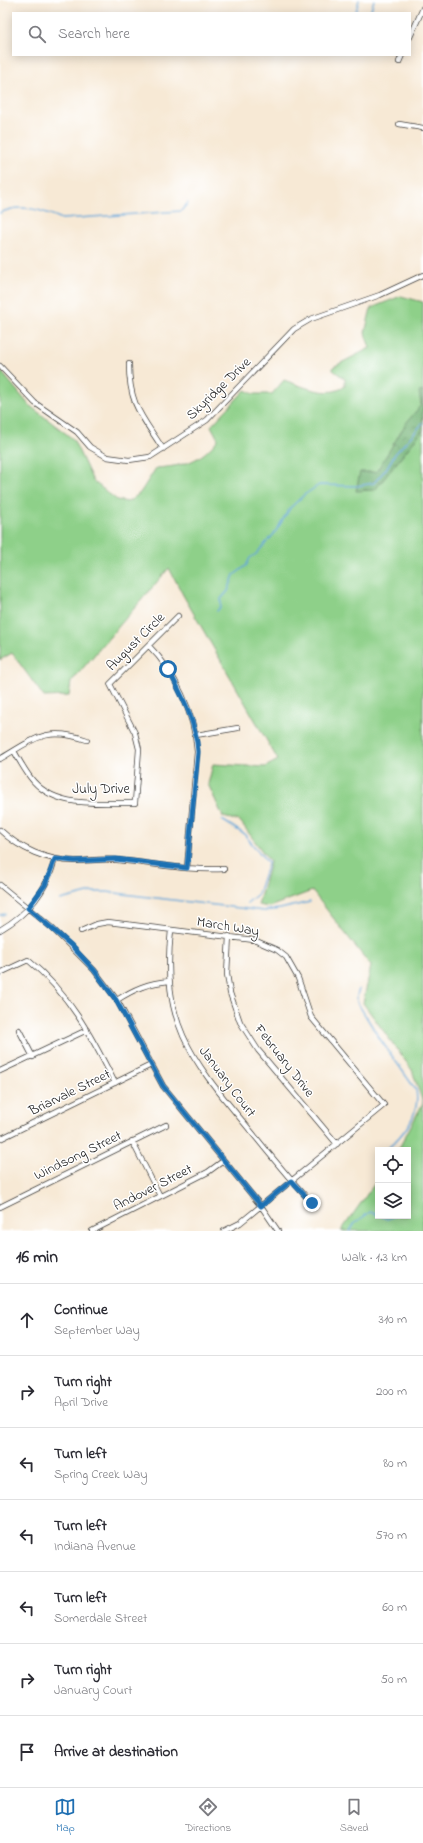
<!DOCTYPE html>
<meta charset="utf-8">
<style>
body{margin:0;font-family:"Indie Flower",sans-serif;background:#f2f2f3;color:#2b2b33}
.controls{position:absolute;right:12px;bottom:12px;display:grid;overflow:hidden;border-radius:0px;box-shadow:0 2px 10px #0003}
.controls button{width:36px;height:36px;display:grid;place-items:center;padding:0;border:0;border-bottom:1px solid #e1e1e2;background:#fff;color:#2b2b33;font:20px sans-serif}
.stop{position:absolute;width:12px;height:12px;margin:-9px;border:3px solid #1f6fb2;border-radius:50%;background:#fff}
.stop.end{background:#1f6fb2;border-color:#fff;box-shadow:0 1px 4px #0008}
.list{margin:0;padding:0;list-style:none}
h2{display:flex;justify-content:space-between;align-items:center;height:52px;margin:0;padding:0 16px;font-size:17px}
h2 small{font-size:13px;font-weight:400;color:#7c7c81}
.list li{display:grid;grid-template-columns:26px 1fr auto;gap:12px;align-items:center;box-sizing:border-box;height:72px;padding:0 16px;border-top:1px solid #e1e1e2}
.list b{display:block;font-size:15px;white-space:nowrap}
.list p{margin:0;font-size:13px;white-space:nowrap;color:#7c7c81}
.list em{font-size:13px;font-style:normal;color:#7c7c81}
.icon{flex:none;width:22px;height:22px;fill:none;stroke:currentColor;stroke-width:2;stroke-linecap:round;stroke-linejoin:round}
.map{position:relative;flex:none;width:423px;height:1231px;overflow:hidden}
.search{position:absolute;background:#fff;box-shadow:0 2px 10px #0003;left:12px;right:12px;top:12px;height:44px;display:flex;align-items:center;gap:10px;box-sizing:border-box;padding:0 14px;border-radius:0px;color:#7c7c81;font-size:15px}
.sheet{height:556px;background:#fff}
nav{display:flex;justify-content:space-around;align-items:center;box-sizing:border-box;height:56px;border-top:1px solid #e1e1e2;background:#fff;font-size:11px;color:#7c7c81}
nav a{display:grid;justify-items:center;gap:2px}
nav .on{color:#1f6fb2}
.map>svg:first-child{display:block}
</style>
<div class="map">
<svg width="423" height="1231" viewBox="0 0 423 1231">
<defs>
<pattern id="forest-crowns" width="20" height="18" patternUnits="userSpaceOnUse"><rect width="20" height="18" fill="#72b275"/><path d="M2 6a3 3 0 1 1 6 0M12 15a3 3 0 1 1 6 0" fill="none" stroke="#5d905f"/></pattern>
</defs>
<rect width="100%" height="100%" fill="#fff"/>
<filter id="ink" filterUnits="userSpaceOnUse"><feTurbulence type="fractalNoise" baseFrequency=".025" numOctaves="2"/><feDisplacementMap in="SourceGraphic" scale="8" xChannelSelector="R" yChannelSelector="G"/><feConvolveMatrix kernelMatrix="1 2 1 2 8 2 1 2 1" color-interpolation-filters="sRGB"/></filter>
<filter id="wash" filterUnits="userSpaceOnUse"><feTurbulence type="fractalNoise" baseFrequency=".012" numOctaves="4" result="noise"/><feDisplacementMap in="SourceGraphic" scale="16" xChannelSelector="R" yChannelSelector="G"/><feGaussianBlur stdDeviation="0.9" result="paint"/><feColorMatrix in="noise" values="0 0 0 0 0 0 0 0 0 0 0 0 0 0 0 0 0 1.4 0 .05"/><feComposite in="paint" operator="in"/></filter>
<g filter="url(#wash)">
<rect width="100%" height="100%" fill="#f7e9d5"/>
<path fill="#8ed089" stroke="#557652" d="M401,296L423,302V1103L412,1070L363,1003L371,966L312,891L269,907L258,905L270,862L240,821L223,817L208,784L213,764L265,767L278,760L183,595L169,568L71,682L69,696L44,697L12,653L0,660V370L29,405L73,439L93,481L117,500L128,502L140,493L156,468C183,466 201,462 218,439L211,426L245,390L254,394H272L284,380C302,386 329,399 345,386V379L333,370V367L370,348L365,333L371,308Z
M423,1103V1231H341L378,1179V1216H408V1150H398Z"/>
<path fill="url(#forest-crowns)" stroke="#476748" d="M423,391V430L375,490L356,491L360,472H376L407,422L421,405L419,392Z"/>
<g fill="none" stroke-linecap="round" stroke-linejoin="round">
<path stroke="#65a7d9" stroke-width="1.5" d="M356,11L359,0
M370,13L374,0
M0,213C21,203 42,210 62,219L181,211L188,203
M217,611L221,606V599L228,591L234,575L246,566L250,558L256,554L274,534L290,508L304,495L319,485L357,486L374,483L386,469L395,454L423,423
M222,820L244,834L268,863L258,894L247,903
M60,900L92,892H107L264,911L280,909L310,902
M0,915L5,914
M359,989L357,995V1002L380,1039L416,1090C421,1115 403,1135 386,1150
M378,1160L374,1164L378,1167
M381,1216L387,1219L395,1216
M350,1231L355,1223L370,1212L378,1215"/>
</g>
</g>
<g filter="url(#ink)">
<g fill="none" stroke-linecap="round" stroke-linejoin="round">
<defs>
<path id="minor" d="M410,37L423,8
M399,62L402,55
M399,124L423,128
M129,364C129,405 142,416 163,449
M0,366L35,403L77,432L90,447L107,457L129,460L150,457L207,420L294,329L311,319L380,295L423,275
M149,646C175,672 195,714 197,752L187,868
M196,735L238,728
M14,751C19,760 24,769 30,777C54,810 100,802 135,803L139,749L135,733L110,684L178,616
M0,759C34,739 46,726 87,740
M0,830C20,849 47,861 75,861C89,861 103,858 117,860C153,863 188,871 224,869
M0,885L52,928L94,970L117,1000L163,1086L261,1206L278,1231
M0,930C29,913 46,892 55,859
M171,930C161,1021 189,1057 245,1124C267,1151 288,1178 312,1203
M81,931L97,924L108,922L254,940L277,950L286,957L298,978L311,1017L384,1105L240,1223L224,1231
M229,936L227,974L230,993L240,1022L258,1050L337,1144
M0,973L28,960C69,993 92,1037 115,1083
M117,1000C134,989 148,983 169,981
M19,1030L33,1057
M0,1071L87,1030
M0,1139L151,1065
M132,1141L160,1196
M0,1207L166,1125
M92,1231L208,1172L223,1161"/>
</defs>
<use href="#minor" stroke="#3d3b38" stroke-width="6"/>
<use href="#minor" stroke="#fff" stroke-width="4.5"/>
</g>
</g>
<g fill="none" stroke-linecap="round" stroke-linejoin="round" filter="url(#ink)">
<path stroke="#1f6fb2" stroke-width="5" d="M168,669C182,696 196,721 198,752L187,868L116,859L75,861L55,859L45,885L28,908L71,945L94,970L116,1000L163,1086L261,1206L291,1181L312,1203"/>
</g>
<g text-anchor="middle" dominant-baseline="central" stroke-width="3" stroke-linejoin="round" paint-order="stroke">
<g font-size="14" fill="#1c1c1c" stroke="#fff">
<text transform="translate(219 389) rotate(-44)">Skyridge Drive</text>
<text transform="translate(136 642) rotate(-45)">August Circle</text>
<text x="101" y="789">July Drive</text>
<text transform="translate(228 927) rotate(9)">March Way</text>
<text transform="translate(284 1061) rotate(52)">February Drive</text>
<text transform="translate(227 1082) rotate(53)">January Court</text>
<text transform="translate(70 1093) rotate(-26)">Briarvale Street</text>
<text transform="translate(78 1156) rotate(-26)">Windsong Street</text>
<text transform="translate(153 1188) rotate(-27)">Andover Street</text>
</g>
</g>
</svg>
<div class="controls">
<button><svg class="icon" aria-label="locate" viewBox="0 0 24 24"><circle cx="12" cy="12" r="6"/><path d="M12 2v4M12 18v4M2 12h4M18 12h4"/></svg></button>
<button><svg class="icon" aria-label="layers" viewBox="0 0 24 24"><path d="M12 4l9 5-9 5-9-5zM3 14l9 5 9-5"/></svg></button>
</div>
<div class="stop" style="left:168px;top:669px"></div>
<div class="stop end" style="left:312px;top:1203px"></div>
<div class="search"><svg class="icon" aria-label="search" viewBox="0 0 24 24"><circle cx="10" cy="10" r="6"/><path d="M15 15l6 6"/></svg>Search here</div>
</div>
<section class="sheet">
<h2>16 min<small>Walk · 1.3 km</small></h2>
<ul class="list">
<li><svg class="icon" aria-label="ahead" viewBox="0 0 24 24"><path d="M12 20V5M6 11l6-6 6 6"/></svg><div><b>Continue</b><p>September Way</p></div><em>310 m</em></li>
<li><svg class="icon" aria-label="right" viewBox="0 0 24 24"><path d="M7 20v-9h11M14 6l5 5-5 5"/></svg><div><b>Turn right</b><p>April Drive</p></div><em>200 m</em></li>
<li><svg class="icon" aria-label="left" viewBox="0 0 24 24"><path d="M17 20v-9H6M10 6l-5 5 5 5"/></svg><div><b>Turn left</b><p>Spring Creek Way</p></div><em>80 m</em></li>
<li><svg class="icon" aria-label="left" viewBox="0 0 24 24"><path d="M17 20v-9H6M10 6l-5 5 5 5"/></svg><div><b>Turn left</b><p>Indiana Avenue</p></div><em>570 m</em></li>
<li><svg class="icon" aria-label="left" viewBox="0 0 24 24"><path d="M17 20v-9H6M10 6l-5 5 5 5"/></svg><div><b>Turn left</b><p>Somerdale Street</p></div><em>60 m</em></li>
<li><svg class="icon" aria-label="right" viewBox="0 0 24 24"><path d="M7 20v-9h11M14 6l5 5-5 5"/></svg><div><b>Turn right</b><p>January Court</p></div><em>50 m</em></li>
<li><svg class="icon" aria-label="arrive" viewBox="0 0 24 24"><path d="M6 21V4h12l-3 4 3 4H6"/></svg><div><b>Arrive at destination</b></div></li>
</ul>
</section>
<nav>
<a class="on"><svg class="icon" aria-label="map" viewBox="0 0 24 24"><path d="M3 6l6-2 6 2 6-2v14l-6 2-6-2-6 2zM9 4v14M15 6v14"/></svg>Map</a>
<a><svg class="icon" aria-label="directions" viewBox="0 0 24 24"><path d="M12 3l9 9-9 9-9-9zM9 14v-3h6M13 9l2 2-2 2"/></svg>Directions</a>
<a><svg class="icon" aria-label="saved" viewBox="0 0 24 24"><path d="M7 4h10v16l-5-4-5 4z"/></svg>Saved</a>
</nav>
